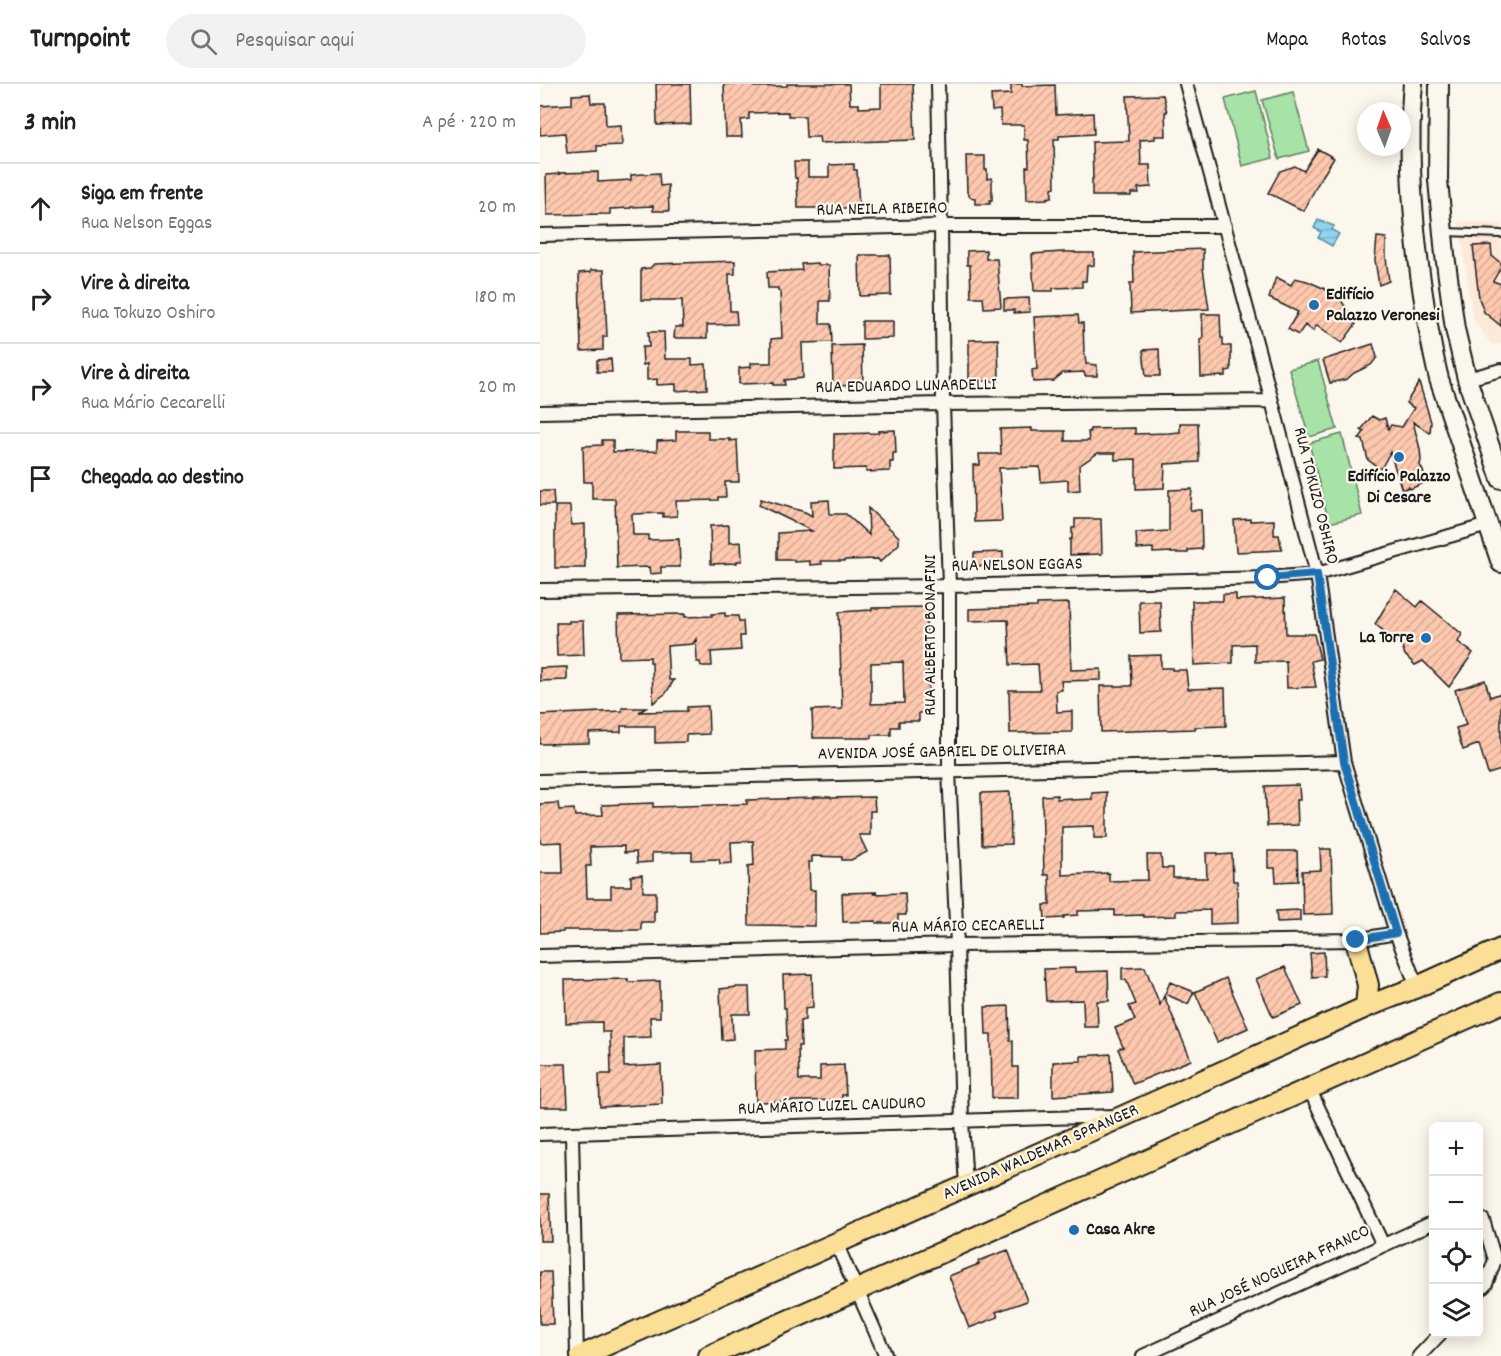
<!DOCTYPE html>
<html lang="pt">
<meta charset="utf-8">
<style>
body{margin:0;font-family:Dekko,sans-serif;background:#f2f2f2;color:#222}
.controls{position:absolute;right:18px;bottom:18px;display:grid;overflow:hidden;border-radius:9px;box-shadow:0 3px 15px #0003}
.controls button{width:54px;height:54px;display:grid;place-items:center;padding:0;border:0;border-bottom:2px solid #e0e0e0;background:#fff;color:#222;font:30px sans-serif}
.compass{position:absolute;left:817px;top:18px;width:54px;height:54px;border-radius:50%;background:#fff;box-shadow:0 3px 15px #0003;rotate:358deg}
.stop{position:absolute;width:18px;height:18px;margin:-14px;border:4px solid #1f6fb2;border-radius:50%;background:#fff}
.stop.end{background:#1f6fb2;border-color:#fff;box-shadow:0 2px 6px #0008}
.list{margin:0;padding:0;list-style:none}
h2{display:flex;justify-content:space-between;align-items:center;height:78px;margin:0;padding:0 24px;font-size:26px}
h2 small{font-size:20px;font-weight:400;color:#767676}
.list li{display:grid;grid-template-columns:39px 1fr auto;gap:18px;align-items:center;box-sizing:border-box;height:90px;padding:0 24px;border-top:2px solid #e0e0e0}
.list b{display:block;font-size:22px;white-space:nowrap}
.list p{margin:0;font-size:20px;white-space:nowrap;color:#767676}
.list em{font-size:20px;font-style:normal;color:#767676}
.icon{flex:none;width:33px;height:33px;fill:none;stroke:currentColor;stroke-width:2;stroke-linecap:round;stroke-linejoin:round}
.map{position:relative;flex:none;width:961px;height:1272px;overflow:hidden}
header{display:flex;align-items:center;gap:36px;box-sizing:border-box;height:84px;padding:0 30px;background:#fff;border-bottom:2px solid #e0e0e0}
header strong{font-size:28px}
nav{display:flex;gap:33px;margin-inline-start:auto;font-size:21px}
.search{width:420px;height:54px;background:#f2f2f2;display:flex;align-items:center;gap:15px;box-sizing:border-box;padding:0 21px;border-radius:33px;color:#767676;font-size:22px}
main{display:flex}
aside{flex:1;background:#fff}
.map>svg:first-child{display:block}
</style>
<header>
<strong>Turnpoint</strong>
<div class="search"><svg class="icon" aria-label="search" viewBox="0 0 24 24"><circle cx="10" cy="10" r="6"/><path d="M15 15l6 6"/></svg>Pesquisar aqui</div>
<nav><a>Mapa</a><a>Rotas</a><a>Salvos</a></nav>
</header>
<main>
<aside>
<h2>3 min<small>A pé · 220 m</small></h2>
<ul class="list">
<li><svg class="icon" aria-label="ahead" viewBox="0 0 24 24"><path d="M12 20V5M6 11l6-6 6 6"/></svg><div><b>Siga em frente</b><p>Rua Nelson Eggas</p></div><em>20 m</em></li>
<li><svg class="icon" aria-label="right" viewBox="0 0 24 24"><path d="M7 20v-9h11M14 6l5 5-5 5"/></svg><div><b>Vire à direita</b><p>Rua Tokuzo Oshiro</p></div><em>180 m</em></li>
<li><svg class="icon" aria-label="right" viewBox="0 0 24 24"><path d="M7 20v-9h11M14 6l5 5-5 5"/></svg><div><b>Vire à direita</b><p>Rua Mário Cecarelli</p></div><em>20 m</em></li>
<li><svg class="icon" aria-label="arrive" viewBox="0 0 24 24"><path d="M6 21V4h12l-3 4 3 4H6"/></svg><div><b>Chegada ao destino</b></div></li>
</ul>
</aside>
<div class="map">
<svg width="961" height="1272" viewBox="0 0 961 1272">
<defs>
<pattern id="water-rules" width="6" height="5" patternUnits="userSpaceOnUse" patternTransform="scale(1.5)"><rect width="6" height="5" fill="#8fd5f0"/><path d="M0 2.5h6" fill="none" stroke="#7bb6cd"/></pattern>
<pattern id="building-hatch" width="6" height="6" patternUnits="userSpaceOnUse" patternTransform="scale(1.5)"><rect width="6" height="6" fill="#fdc8ae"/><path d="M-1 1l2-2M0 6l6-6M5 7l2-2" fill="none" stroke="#d8ab95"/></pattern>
</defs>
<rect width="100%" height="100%" fill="#fbf7ec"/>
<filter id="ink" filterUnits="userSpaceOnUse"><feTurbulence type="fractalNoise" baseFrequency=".0167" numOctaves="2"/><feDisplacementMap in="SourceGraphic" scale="12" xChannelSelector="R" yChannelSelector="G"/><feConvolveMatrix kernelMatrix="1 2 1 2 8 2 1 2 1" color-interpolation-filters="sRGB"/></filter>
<g filter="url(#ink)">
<path fill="#fce9d9" d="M919,137L961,140V260H951L933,235Z"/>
<path fill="#a7e2a7" stroke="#627f62" stroke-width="1.5" d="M716,7L733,74L702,82L685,15Z
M753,8L769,67L739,75L722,16Z
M778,277L797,345L769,353L749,285Z
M802,350L822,431L789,439L769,359Z"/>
<path fill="url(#water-rules)" stroke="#618b9b" stroke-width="1.5" d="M778,136L794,142L792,146L799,150L792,162L778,154L781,148L774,144Z"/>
<path fill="url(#building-hatch)" stroke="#1c1c1c" stroke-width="1.5" fill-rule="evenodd" d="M116,0H150L151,40L117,41Z
M184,0H214V3L247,2V0H309L310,20H319V24L341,23V0H373L375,56L280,59L279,53H266L265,32H248V28L209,29V35L201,36L202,53H186Z
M471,0H482V2L515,1L516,31L553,29L554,50L519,52V55H514L515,103L512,104V113L507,114V115L487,116L486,83H489L488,56H484V41H461L460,26L452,27L451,11L471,10Z
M50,10L51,19H65L66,42L81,41L82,61L57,62V67L27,69L25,49L0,51V22L32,20V11Z
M623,11L627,28H625L626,52H615V55L600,56L601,81H610L611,103L598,104L599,109H591V112H552V95H553L552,58L589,57L587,12Z
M778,65L794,74L777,101L764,127L728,109L740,87L755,82L764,87Z
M426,72H445V86H447V95L452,94V116H450V120H435V114L430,113L427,108Z
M254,78H268V93H289V81L314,80V86H317L319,124H258L257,94H255Z
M58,88V98L91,96V91L119,89L120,102L128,101L129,127H113V122L91,123V124L70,125V130L7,131L6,91L20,90L19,89Z
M837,153L846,154V174L849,197L839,201L835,176Z
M951,161L952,172L961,179V183L953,197L961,200V242L944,228L939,214L933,162Z
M663,165V184L669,225L591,229L590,199H594L593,168Z
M446,166V175H457L461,223L444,224L443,213H431L430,181H427V167Z
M523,168H535V169H554V181L547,182L546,197H542V203L513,204V207H494L492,170Z
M319,171H350L351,211L320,212Z
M195,177V190H189L190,227H196L197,240L167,241V254H134L135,243H143L142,216H101V185L110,184L114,180Z
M278,179V181H289L290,217H280V240H291L292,258L262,259L263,294L244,296L245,301H233V299L199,300V284L211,283V279H231V255L242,254L240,207H238V204H228L227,188L262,186L261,180Z
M51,186H64L67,253H63V266L41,267L39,189L51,188Z
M736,193L751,201L755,194L767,197L783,204L801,216L816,240L802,259L777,241L773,247L765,241L758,251L748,245L758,228L729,214Z
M489,214L490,228L474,229V226H464V215Z
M662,230H680L681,254H683V262H691V286L686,287V292L661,293L660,255H663Z
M538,231L539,239H543L544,270H545L546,280L557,281V292H545L544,288L523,289L513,297L493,298L492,286L497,285L494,233Z
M322,237H353V254L322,255Z
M108,248H124L125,275H152V281L166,280L167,305L136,307V300L117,301V295L107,296V280L103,281L102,263H109Z
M458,255L459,297H429V256Z
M833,260L837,273L831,281L814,289L807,295L790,299L783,276Z
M322,261L323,301L293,302L292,262Z
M619,265L620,292H606L603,266Z
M71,275L72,288H57V276Z
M879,298L891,338L890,349L873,338L880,365L881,376L880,381L883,387L886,398L870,405L869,403L862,406L850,368L841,385L828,376L823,356L819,355L824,348L821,346L832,332L839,336L845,334L848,345L851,341L862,343L874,324L866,319Z
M640,339H658L659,378L625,380L624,404L596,405V375L575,376V369H558L539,382L540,406L528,407V396L501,398L500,383L459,384L462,437L434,438L433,381H440L439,370H461L460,345L492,344V347H525V357H549L548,348H550V345L595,344V350L629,349L640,348Z
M355,346L356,369H353V378H350V387L326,388V384L294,385V350L338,349V347Z
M136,347H168V355H190V357L197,356L199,398H185L186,413H178V416L136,417L137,432L123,433V429L92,430L93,451H108V456L139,455L140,483H121V489L110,490L109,483L77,484L75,415H52V398H44L43,362L62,361V356H73V368L117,367V357L136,356Z
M652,405L650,426H661L662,465L648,466V469H631V468L613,469V464L597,465L596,449L629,447V406Z
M0,407H13L14,421H0Z
M221,415L265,428L272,432L271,417L289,416L290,430H306L329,451L328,424L359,453V460L340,478L338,475L305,476L304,477H281L282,480L270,481V477L254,478V476H237V464H238V449L272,447L219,421Z
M15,422H30L31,441L45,440V484H15Z
M535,435H561L562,470L530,471V455H532V444H535Z
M710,435V437L734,436V451H739L742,466L696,468L694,436Z
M189,441V459L201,458L202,477H197V479L171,480L170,442Z
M463,468V482H434V469Z
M856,505L877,523L882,517L922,550L918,558L933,569L909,603L883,577L875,581L865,571L862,562L835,540Z
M683,510H696V516L745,514L746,550H774L780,575L771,577L776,603L747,604L746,577L715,578V560L693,561V579L654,581L652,517H683Z
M599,517H620L621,548L600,549Z
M529,519L531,586L561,585V596L521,597L522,606L516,607L517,628L532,627V648L470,649L469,606H500L498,580L470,581L468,536L429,537V525L497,523V520Z
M386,523L387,582L388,583L389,628L379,629V637H359V643H351V651H332V654H273L272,626L302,625L299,528L332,526V524ZM363,578L364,619L331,620V579Z
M185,529V532H198L199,537H203L204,552H200L201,566L171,568L172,582H161L160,578H157L156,555L153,560L127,562L129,596H134L126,609L113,619L112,578H110V573L79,574L78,531L145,530V533L172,532V530Z
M29,537H43L44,571L17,572L16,539H29Z
M621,571V584H632V586H646L648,605L685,604L686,642L655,643V645L561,648L560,602H592L591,572Z
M27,583V596L0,597V584Z
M945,596L950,613L961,609V686L948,690L939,660L923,666L916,644L926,641L915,606Z
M168,622L169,650L146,651V658L115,659V642H81V648L49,649V659L0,660V631L82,627V624H106L99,628L147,627V623Z
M759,701L760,716H757L758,741L727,742L725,702Z
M470,708L471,760L442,761L441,709Z
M567,708V754H554V742L522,743V791L569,789V797L608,796L607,771H621L622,784H633V794H667L666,769H678V771L692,770L693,797H697L698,839L670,840V826L636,827V832L604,833L603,831L575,832V826L538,827V831L524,832V834L505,835L504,821H510L509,791H504L502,712L517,711V715L531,714V716L552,715V709Z
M274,713H290L291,714L334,713L335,727H330V751H319L327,768L311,776H302V773L272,772V778H269L270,806H275V842L209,841L208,782L214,781L213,757L191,758L192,779L180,780L179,775L152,776V768L112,769V778L97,779L96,768L84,769V762L50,763L51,782H46L47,814H71V802H91V792L102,791L103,808H116V827H114V838H101V846H23V848L0,849V789H23L22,758L0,759V720L18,719L19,726L34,725L35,732L63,731L62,721L113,719V723L207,720V716L274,714Z
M780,765H791L793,830L763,831L762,787L781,786Z
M728,767H757L758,797L736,798L735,784H728Z
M337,808L333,810L365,809L366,831H358V839H336V837L303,838L302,809Z
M760,826V837L737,838L736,827Z
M784,868L785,892L772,893L770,869Z
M605,883L620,921L624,912L651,976L593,1000L578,965L583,963L575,944L595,936L589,922L596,920L586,896H582V884Z
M745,883L762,921L733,933L716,895Z
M535,884V888L568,887L569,917H557L558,943H544L543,916L506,917L504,885Z
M272,890L273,923L265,924V936L260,937L261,962H258L259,996H280V982L304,981L306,1011H302V1016L216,1018L215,966L245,965V956H247L246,924H244L243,891Z
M686,894L708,944L677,958L655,908Z
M88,895V898L120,897V933H110L111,953L84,954V983L121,981L122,1020L60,1023L59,990H71L70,948H62V938L26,939L25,896Z
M630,898L654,908L648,920L625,910Z
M198,903H209L210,930H192L193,955L182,956L180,905Z
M469,922L470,957H473V983H478V1014H452L451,950H446L445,923Z
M571,970L573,1008L513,1012V978L541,977V972Z
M0,980H26L28,1023H0Z
M0,1110H9L11,1157H0Z
M468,1166L487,1217L456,1228L458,1233L429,1244L409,1192L439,1180L438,1177Z
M0,1188H11L13,1240H0Z"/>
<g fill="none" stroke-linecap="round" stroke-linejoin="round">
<defs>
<path id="lane" d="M906,148L961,150"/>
<path id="street" d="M398,0L401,142L403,320L409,502V687L417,861L422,1037L426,1102
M646,0L732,317L777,490L804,678L856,849L877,903
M0,151L401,142H685
M927,295L961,286
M0,328L403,320L732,317
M0,506L409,502L727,494L777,490L948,441
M0,697L804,678
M0,872L417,861L816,856L856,849
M769,1004L843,1161
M0,1050L575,1032
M32,1050L37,1272
M938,1135L943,1136L955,1176L946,1200L938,1208
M296,1159L346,1272
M603,1272L894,1138
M879,1272L900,1250"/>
<path id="secondary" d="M873,0C867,63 872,127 880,190C885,225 890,260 899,295L961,479
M899,0L898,96L905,171L915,245L927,295L961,395"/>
<path id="primary" d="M816,856L828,901L826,923
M41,1272L586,1031L826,923L877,903L961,865
M169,1272L961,919"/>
</defs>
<use href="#lane" stroke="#1c1c1c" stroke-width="10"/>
<use href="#street" stroke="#1c1c1c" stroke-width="16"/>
<use href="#secondary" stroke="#1c1c1c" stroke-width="22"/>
<use href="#primary" stroke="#1c1c1c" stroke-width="24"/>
<use href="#lane" stroke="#fbf7ec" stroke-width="6"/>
<use href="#street" stroke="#fbf7ec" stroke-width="12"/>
<use href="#secondary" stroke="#fbf7ec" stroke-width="18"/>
<use href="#primary" stroke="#fbdf96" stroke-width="20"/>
</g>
</g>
<g fill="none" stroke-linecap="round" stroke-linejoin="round" filter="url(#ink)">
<path stroke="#1f6fb2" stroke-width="8" d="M728,494L777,490L804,678L856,849L816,856"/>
</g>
<g fill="#1f6fb2" stroke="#fbf7ec" stroke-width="2">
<circle cx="774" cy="221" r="6"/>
<circle cx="859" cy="373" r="6"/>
<circle cx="886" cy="554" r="6"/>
<circle cx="534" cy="1146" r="6"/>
</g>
<g text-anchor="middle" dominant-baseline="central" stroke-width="4.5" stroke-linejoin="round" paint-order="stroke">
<g font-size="18" fill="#1c1c1c" stroke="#fbf7ec">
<text transform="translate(342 126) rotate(-1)">RUA NEILA RIBEIRO</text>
<text transform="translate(366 303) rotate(-1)">RUA EDUARDO LUNARDELLI</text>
<text transform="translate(775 412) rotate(76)">RUA TOKUZO OSHIRO</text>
<text transform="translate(477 482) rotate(-1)">RUA NELSON EGGAS</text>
<text transform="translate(391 551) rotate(-90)">RUA ALBERTO BONAFINI</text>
<text transform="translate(402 669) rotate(-1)">AVENIDA JOSÉ GABRIEL DE OLIVEIRA</text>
<text transform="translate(428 843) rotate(-1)">RUA MÁRIO CECARELLI</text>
<text transform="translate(292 1023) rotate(-2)">RUA MÁRIO LUZEL CAUDURO</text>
<text transform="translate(501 1069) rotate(-24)">AVENIDA WALDEMAR SPRANGER</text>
<text transform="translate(740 1188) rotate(-25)">RUA JOSÉ NOGUEIRA FRANCO</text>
</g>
<g font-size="18" font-weight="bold" fill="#1c1c1c" stroke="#fbf7ec" text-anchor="start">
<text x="786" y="211">Edifício<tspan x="786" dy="21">Palazzo Veronesi</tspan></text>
<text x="859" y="393" text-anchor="middle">Edifício Palazzo<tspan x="859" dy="21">Di Cesare</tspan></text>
<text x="874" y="554" text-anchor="end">La Torre</text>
<text x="546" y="1146">Casa Akre</text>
</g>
</g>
</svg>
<div class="controls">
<button>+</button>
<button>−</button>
<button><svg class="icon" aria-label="locate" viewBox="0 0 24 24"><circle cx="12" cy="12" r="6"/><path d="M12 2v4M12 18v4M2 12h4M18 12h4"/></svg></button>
<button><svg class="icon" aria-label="layers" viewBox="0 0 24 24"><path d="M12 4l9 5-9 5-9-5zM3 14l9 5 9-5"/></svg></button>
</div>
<svg class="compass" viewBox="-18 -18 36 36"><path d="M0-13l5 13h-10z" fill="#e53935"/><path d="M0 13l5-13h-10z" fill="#767676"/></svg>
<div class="stop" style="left:728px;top:494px"></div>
<div class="stop end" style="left:816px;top:856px"></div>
</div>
</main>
